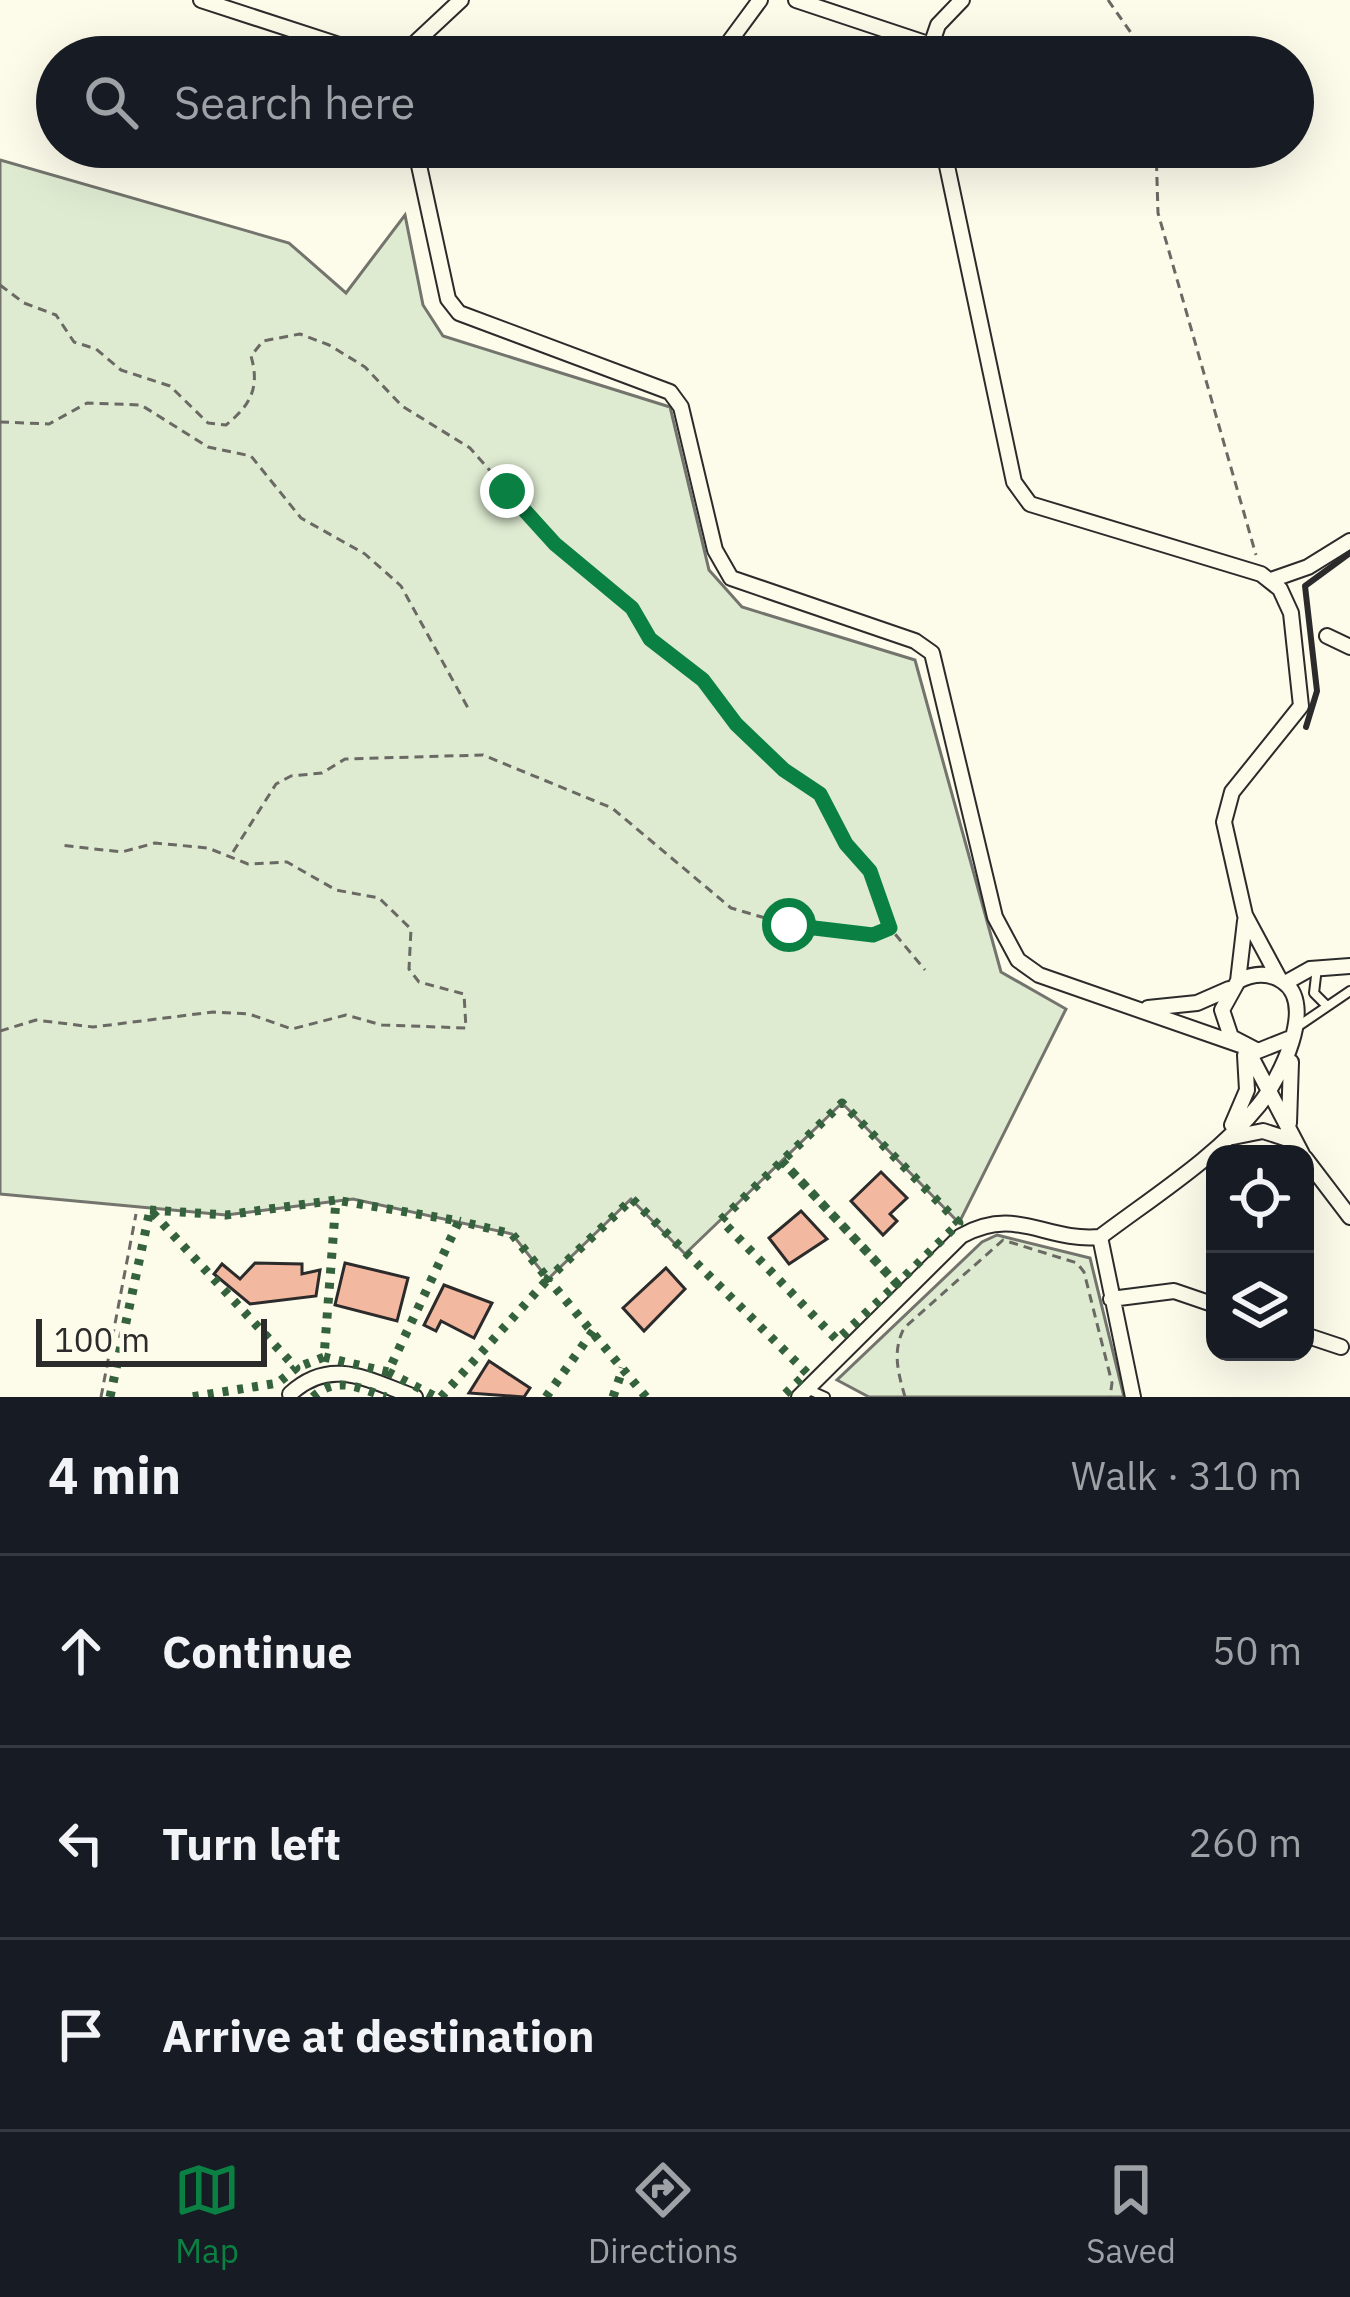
<!DOCTYPE html>
<meta charset="utf-8">
<style>
body{margin:0;font-family:"IBM Plex Sans",sans-serif;background:#242831;color:#f1f3f6}
.controls{position:absolute;right:36px;bottom:36px;display:grid;overflow:hidden;border-radius:24px;box-shadow:0 12px 48px #0002}
.controls button{width:108px;height:108px;display:grid;place-items:center;padding:0;border:0;border-bottom:3px solid #363941;background:#171b24;color:#f1f3f6;font:60px sans-serif}
.scale{position:absolute;left:36px;bottom:30px;width:231px;box-sizing:border-box;padding-left:12px;border:6px solid #2b2b2b;border-top:0;font-size:33px;line-height:42px;white-space:nowrap;color:#2b2b2b;-webkit-text-stroke:9px #fdfbea;paint-order:stroke}
.stop{position:absolute;width:36px;height:36px;margin:-27px;border:9px solid #0b8043;border-radius:50%;background:#fff}
.stop.end{background:#0b8043;border-color:#fff;box-shadow:0 3px 12px #0008}
.list{margin:0;padding:0;list-style:none}
h2{display:flex;justify-content:space-between;align-items:center;height:156px;margin:0;padding:0 48px;font-size:51px}
h2 small{font-size:39px;font-weight:400;color:#9ea1a6}
.list li{display:grid;grid-template-columns:78px 1fr auto;gap:36px;align-items:center;box-sizing:border-box;height:192px;padding:0 48px;border-top:3px solid #363941}
.list b{display:block;font-size:45px;white-space:nowrap}
.list em{font-size:39px;font-style:normal;color:#9ea1a6}
.icon{flex:none;width:66px;height:66px;fill:none;stroke:currentColor;stroke-width:2;stroke-linecap:round;stroke-linejoin:round}
.map{position:relative;flex:none;width:1350px;height:1397px;overflow:hidden}
.search{position:absolute;background:#171b24;box-shadow:0 12px 48px #0002;left:36px;right:36px;top:36px;height:132px;display:flex;align-items:center;gap:30px;box-sizing:border-box;padding:0 42px;border-radius:66px;color:#9ea1a6;font-size:45px}
.sheet{height:732px;background:#171b24}
nav{display:flex;justify-content:space-around;align-items:center;box-sizing:border-box;height:168px;border-top:3px solid #363941;background:#171b24;font-size:33px;color:#9ea1a6}
nav a{display:grid;justify-items:center;gap:6px}
nav .on{color:#0b8043}
.map>svg:first-child{display:block}
</style>
<div class="map">
<svg width="1350" height="1397" viewBox="0 0 1350 1397">
<rect width="100%" height="100%" fill="#fdfbea"/>
<path fill="#deebd1" stroke="#74746e" stroke-width="3" d="M0,160L289,243L346,293L405,215L423,305L443,336L670,407L709,570L742,607L915,660L1001,972L1066,1009L959,1223L842,1103L685,1254L631,1199L548,1279L512,1234L353,1199L226,1215L0,1194Z
M997,1235L1090,1258L1124,1397H869L837,1380L982,1242Z"/>
<path fill="#f2b8a0" stroke="#2b2b2b" stroke-width="3" d="M881,1172L907,1198L890,1214L897,1221L883,1235L851,1201Z
M801,1211L827,1239L789,1264L769,1238Z
M255,1263L302,1264V1274L320,1270L316,1296L250,1304L214,1274L222,1264L240,1279Z
M345,1263L408,1278L397,1321L335,1305Z
M666,1268L685,1289L644,1331L623,1308Z
M444,1285L492,1303L474,1338L441,1321L436,1331L424,1325Z
M489,1361L530,1388L524,1397L469,1393Z"/>
<g fill="none" stroke-linecap="round" stroke-linejoin="round">
<defs>
<path id="service" d="M1316,976L1314,993L1325,1004
M1297,1027L1350,991
M807,1389L825,1397"/>
<path id="minor" d="M201,0L376,57
M796,0L928,44
M400,57L461,0
M718,57L760,0
M927,57L938,25L962,0
M415,147L448,299L459,313L670,392L681,407L715,550L731,578L915,641L932,653L995,917L1018,960L1039,975L1240,1045
M943,147L1014,482L1030,504L1261,574L1280,589L1291,613L1301,706L1232,792L1224,822L1245,915L1280,980
M1271,580L1308,567L1350,541
M1327,636L1350,647
M1238,981L1245,921
M1285,983L1310,969L1350,966
M1148,1008L1197,1003L1229,989
M1247,1049L1302,1154
M1289,1123L1291,1062
M1232,1125L1247,1090L1245,1055
M1233,1137L1263,1131L1291,1140
M1305,1158L1350,1217
M1100,1237L1133,1397
M1111,1299L1174,1291L1215,1305
M1305,1335L1341,1347
M290,1394C331,1356 368,1380 415,1397
M799,1397L961,1236C1017,1205 1044,1242 1100,1237C1153,1197 1217,1157 1259,1105C1279,1080 1318,1004 1282,981C1267,971 1252,974 1238,981L1222,1010L1231,1037L1258,1051L1288,1039"/>
</defs>
<use href="#service" stroke="#2b2b2b" stroke-width="12"/>
<use href="#minor" stroke="#2b2b2b" stroke-width="18"/>
<path stroke="#6a6964" stroke-width="3" stroke-dasharray="9 6" stroke-linecap="butt" d="M1108,0L1148,57
M1156,147L1158,213L1256,555
M0,285L24,303L56,315L74,342L96,349L121,370L170,386L208,423L226,425C251,405 260,387 251,356L263,341L300,334L329,345L365,367L402,406L470,448L555,544L631,608L650,639L703,680L736,725L784,770L820,794L846,844L870,871L890,928L925,970
M0,422L49,424L87,403L141,405L208,447L251,456L301,518L365,554L401,586L468,708
M233,852L276,784L291,776L322,773L345,759L483,755L612,808L731,908L789,925L873,935L888,929
M0,1031L36,1020L93,1027L213,1012L249,1014L292,1029L346,1015L382,1025L466,1028L464,994L419,982L409,969L411,929L379,898L336,890L287,862L248,864L208,848L155,843L122,852L59,845
M101,1397L136,1214
M905,1397C898,1372 892,1352 904,1328L1003,1240L1077,1263L1084,1272L1112,1383L1110,1397"/>
<use href="#service" stroke="#fdfbea" stroke-width="8"/>
<use href="#minor" stroke="#fdfbea" stroke-width="14"/>
<path stroke="#34623c" stroke-width="9" stroke-dasharray="6 9" stroke-linecap="butt" d="M782,1161L897,1284L959,1223L842,1103L721,1220L837,1340L897,1284L782,1161
M150,1210L226,1215L336,1200L324,1357L296,1368
M324,1357L388,1372L459,1221L336,1200
M388,1372L436,1397
M110,1397L150,1210L296,1368L278,1383L191,1397
M313,1397C336,1375 359,1388 386,1397
M441,1397L548,1279L512,1234L459,1221
M546,1397L593,1331
M613,1397L623,1368
M646,1397L548,1279L632,1199L807,1373L782,1397"/>
<path stroke="#2b2b2b" stroke-width="6" d="M1306,727L1317,691L1305,586L1350,553"/>
</g>
<g fill="none" stroke-linecap="round" stroke-linejoin="round">
<path stroke="#0b8043" stroke-width="15" d="M507,491L555,544L632,608L650,639L703,680L736,724L784,770L820,794L846,844L870,871L890,928L873,935L789,925"/>
</g>
</svg>
<div class="controls">
<button><svg class="icon" aria-label="locate" viewBox="0 0 24 24"><circle cx="12" cy="12" r="6"/><path d="M12 2v4M12 18v4M2 12h4M18 12h4"/></svg></button>
<button><svg class="icon" aria-label="layers" viewBox="0 0 24 24"><path d="M12 4l9 5-9 5-9-5zM3 14l9 5 9-5"/></svg></button>
</div>
<div class="scale">100 m</div>
<div class="stop" style="left:789px;top:925px"></div>
<div class="stop end" style="left:507px;top:491px"></div>
<div class="search"><svg class="icon" aria-label="search" viewBox="0 0 24 24"><circle cx="10" cy="10" r="6"/><path d="M15 15l6 6"/></svg>Search here</div>
</div>
<section class="sheet">
<h2>4 min<small>Walk · 310 m</small></h2>
<ul class="list">
<li><svg class="icon" aria-label="ahead" viewBox="0 0 24 24"><path d="M12 20V5M6 11l6-6 6 6"/></svg><div><b>Continue</b></div><em>50 m</em></li>
<li><svg class="icon" aria-label="left" viewBox="0 0 24 24"><path d="M17 20v-9H6M10 6l-5 5 5 5"/></svg><div><b>Turn left</b></div><em>260 m</em></li>
<li><svg class="icon" aria-label="arrive" viewBox="0 0 24 24"><path d="M6 21V4h12l-3 4 3 4H6"/></svg><div><b>Arrive at destination</b></div></li>
</ul>
</section>
<nav>
<a class="on"><svg class="icon" aria-label="map" viewBox="0 0 24 24"><path d="M3 6l6-2 6 2 6-2v14l-6 2-6-2-6 2zM9 4v14M15 6v14"/></svg>Map</a>
<a><svg class="icon" aria-label="directions" viewBox="0 0 24 24"><path d="M12 3l9 9-9 9-9-9zM9 14v-3h6M13 9l2 2-2 2"/></svg>Directions</a>
<a><svg class="icon" aria-label="saved" viewBox="0 0 24 24"><path d="M7 4h10v16l-5-4-5 4z"/></svg>Saved</a>
</nav>
